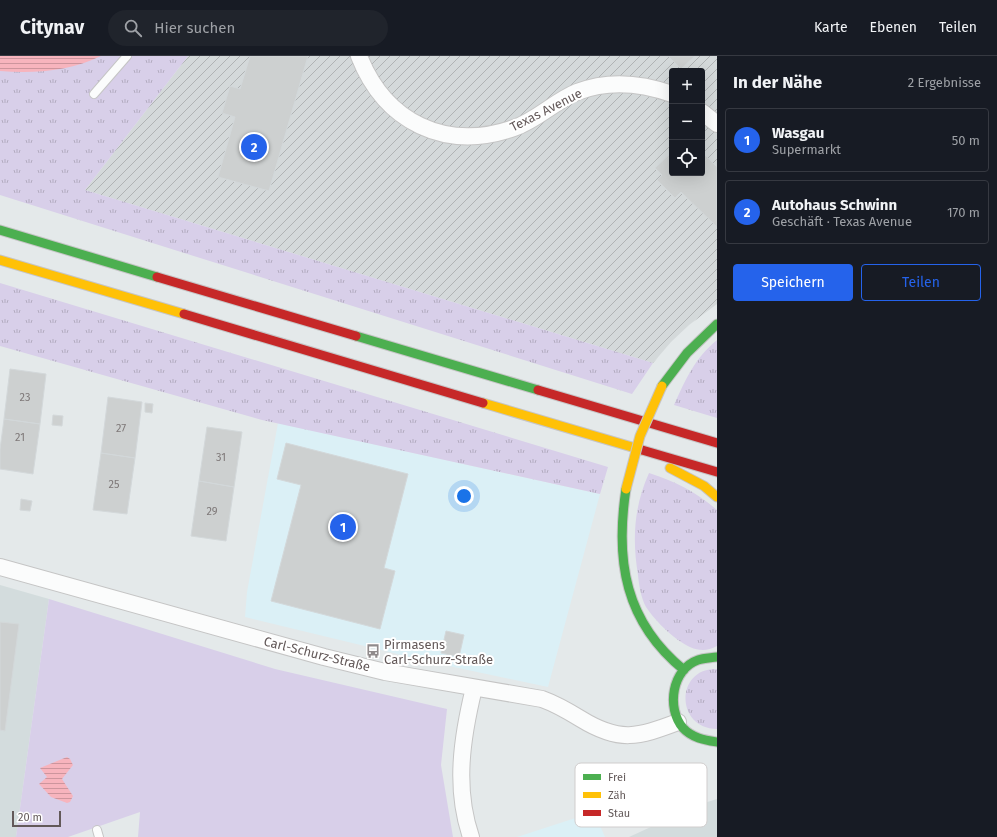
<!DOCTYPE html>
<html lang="de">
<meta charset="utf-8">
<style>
body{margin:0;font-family:"Fira Sans",sans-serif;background:#20242c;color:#f1f3f6}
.controls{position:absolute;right:12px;top:12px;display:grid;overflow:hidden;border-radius:4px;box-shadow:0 4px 16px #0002}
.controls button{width:36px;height:36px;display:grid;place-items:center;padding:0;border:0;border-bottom:1px solid #363941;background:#171b24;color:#f1f3f6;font:20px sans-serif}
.scale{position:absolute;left:12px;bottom:10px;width:49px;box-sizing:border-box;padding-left:4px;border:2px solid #635959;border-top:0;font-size:11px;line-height:14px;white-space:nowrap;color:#635959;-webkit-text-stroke:3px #fff;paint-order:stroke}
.you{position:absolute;left:464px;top:440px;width:14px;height:14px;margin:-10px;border:3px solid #fff;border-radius:50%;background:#1a73e8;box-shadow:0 0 0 6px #1a73e833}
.badge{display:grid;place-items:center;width:26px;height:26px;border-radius:50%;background:#2563eb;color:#fff;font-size:13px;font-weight:700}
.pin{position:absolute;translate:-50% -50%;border:2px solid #fff;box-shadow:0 1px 4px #0006}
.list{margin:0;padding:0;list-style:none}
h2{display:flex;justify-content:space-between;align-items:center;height:52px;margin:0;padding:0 16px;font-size:17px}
h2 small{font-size:13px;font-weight:400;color:#9ea1a6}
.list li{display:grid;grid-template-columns:26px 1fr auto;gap:12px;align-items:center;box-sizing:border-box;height:64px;margin:0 8px 8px;padding:0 8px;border:1px solid #363941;border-radius:4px}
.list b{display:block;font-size:15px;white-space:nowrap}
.list p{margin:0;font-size:13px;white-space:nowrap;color:#9ea1a6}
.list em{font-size:13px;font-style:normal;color:#9ea1a6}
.actions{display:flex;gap:8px;padding:12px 16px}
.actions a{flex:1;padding:9px 0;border:1px solid #2563eb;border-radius:4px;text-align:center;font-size:14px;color:#2563eb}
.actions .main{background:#2563eb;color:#fff}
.icon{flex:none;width:22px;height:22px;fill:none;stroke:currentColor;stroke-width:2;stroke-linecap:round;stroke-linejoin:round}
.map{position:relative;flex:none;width:717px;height:781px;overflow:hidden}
header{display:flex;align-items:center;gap:24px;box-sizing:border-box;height:56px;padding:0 20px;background:#171b24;border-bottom:1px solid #363941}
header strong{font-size:19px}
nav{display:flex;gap:22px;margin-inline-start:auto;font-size:14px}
.search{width:280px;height:36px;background:#20242c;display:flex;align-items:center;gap:10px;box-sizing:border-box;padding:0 14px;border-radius:22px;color:#9ea1a6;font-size:15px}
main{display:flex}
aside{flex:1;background:#171b24}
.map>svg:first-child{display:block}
</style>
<header>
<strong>Citynav</strong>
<div class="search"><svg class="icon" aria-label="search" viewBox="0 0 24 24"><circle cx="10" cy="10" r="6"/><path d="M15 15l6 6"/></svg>Hier suchen</div>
<nav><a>Karte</a><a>Ebenen</a><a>Teilen</a></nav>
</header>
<main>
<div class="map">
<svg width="717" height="781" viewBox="0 0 717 781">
<defs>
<pattern id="industrial-furrows" width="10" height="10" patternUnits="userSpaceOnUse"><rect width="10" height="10" fill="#d4d9da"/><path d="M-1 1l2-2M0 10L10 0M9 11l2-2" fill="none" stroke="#b0b3b4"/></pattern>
<pattern id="grass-tufts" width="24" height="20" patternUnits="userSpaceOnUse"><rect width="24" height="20" fill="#d8cfe9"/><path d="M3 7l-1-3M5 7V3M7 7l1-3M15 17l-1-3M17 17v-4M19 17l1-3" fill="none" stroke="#b3abc0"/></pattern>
<pattern id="water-rules" width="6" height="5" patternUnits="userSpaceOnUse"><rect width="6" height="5" fill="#f7b4bd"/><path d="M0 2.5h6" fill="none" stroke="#cc959d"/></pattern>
</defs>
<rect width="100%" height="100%" fill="#e4e9ea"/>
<path fill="#dbf0f6" d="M278,367L600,438L548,631L435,607L245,561L247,536Z
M594,756L605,781H517Z"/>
<path fill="url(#industrial-furrows)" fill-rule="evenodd" d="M188,0H717V248L689,269L671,286L653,307L85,134ZM672,15H702V117H672Z"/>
<path fill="#d3dcdd" d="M0,529L49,543L16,781H0Z
M717,743V781H629L701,748Z"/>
<path fill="url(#grass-tufts)" d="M0,0H188L85,134L653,307L632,338L0,139Z
M0,227L608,411L600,438L262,364L0,290Z
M717,284V362L674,349C686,323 694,303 717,284Z
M649,417C675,425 696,436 717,454V590C703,598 691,593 678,584C666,575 654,563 646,551C641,542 639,529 638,519C632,483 634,450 649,417Z
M717,613V673C674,672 676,611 717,613Z"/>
<path fill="#d8cfe9" d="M49,543L275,613L447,653L441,709L453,781H138L140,756L68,781H16Z"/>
<path fill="url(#water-rules)" d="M0,0H101C70,15 34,18 0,15Z
M67,701L70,703L73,709L62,723L73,740L70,746L67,747L51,741L39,728L47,721L40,712Z"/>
<path fill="#cdd0d0" stroke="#d3d8da" d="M250,0H308L269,135L218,121L235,61L222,57L230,30L240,33Z
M668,0H695L681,13Z
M672,96V117H702V96L717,111V171L681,136L675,142L657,124L662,119L655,112Z
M10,313L46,318L40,368L4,363Z
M108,341L142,346L135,402L101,397Z
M145,347L153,348L152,357L145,356Z
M53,359L63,360L62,370L52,369Z
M4,363L40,368L33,418L0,413V393Z
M207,371L242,376L234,431L199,425Z
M286,387L408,418L384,512L395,515L380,573L271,545L301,429L277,423Z
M101,397L135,402L127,458L93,454Z
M199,425L234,431L226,485L191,480Z
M21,443L32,445L30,455L20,454Z
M0,566L19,568L5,675L0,674Z
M446,575L464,579L459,601L441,597Z"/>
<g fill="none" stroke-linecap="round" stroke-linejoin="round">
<defs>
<path id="lane" d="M94,38L127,0
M97,774L99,781"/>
<path id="street" d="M359,0C385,66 445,96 514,72C537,64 555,45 577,36C608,24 641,27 672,38
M702,56L717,68
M0,511L324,601L385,616L542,643C556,648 568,655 581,663C620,687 638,681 678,666
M471,781C454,732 462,681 474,632"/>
<path id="fast" d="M0,174L157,221
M356,280L538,334
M662,330L687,297L717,268
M626,433C615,505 625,566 684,614
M717,601C711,602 704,602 698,604C672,613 666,652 683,672C692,682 705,684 717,686"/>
<path id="slow" d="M0,204L184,258
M483,347L642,394
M670,412L704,430L717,441"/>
<path id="jam" d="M157,221L356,280
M184,258L483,347
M538,334L717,387
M642,394L717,416"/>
</defs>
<use href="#lane" stroke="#c5c5c5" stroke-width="10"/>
<use href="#street" stroke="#c5c5c5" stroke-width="18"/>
<use href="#fast" stroke="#c6c5c6" stroke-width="11"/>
<use href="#slow" stroke="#c6c5c6" stroke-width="11"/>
<use href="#jam" stroke="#c6c5c6" stroke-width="11"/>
<use href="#lane" stroke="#fbfcfc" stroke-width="8"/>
<use href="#street" stroke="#fbfcfc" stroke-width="16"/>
<use href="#fast" stroke="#4caf50" stroke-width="9"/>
<use href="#slow" stroke="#ffc107" stroke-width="9"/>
<use href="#jam" stroke="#c62828" stroke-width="9"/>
<defs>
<path id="slow-bridge" d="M626,433L640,380L662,330"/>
</defs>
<use href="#slow-bridge" stroke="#c6c5c6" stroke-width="11" stroke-linecap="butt"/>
<use href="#slow-bridge" stroke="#ffc107" stroke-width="9"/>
</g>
<defs>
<symbol id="bus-bare" viewBox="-9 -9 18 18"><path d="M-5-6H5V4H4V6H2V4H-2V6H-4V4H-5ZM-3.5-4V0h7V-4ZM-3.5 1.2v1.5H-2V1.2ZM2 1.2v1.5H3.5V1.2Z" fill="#908b8c" stroke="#fff" stroke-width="2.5" paint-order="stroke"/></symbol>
</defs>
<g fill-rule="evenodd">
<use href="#bus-bare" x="363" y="585" width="20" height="20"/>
</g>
<g text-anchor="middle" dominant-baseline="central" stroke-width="4" stroke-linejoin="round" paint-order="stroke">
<g font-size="11" fill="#7e7878">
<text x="25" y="341">23</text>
<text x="121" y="372">27</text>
<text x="20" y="381">21</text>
<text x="221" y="401">31</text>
<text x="114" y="428">25</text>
<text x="212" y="455">29</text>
</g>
<g font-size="13" fill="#635959" stroke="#fff">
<text transform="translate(546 54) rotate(-27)">Texas Avenue</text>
<text transform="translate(317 598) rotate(14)">Carl-Schurz-Straße</text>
</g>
<g font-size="13" fill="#635959" stroke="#fff" text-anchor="start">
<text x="384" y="588">Pirmasens<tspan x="384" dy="15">Carl-Schurz-Straße</tspan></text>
</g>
</g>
<rect x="575" y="707" width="132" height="64" rx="6" fill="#fff" stroke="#d0cdcd" stroke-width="1"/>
<rect x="583" y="718" width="18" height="6" fill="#4caf50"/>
<rect x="583" y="736" width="18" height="6" fill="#ffc107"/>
<rect x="583" y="754" width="18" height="6" fill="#c62828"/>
<g font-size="11" fill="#635959">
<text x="608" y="725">Frei</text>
<text x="608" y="743">Zäh</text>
<text x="608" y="761">Stau</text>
</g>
</svg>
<div class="controls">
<button>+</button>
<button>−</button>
<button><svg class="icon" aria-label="locate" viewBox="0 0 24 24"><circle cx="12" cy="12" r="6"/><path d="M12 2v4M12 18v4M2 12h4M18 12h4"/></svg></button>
</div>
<div class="scale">20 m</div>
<div class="you"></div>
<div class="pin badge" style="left:343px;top:471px">1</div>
<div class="pin badge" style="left:254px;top:91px">2</div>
</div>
<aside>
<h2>In der Nähe<small>2 Ergebnisse</small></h2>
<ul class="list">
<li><span class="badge">1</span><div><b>Wasgau</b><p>Supermarkt</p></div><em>50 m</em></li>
<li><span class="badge">2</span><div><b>Autohaus Schwinn</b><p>Geschäft · Texas Avenue</p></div><em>170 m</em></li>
</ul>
<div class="actions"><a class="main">Speichern</a><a>Teilen</a></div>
</aside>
</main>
